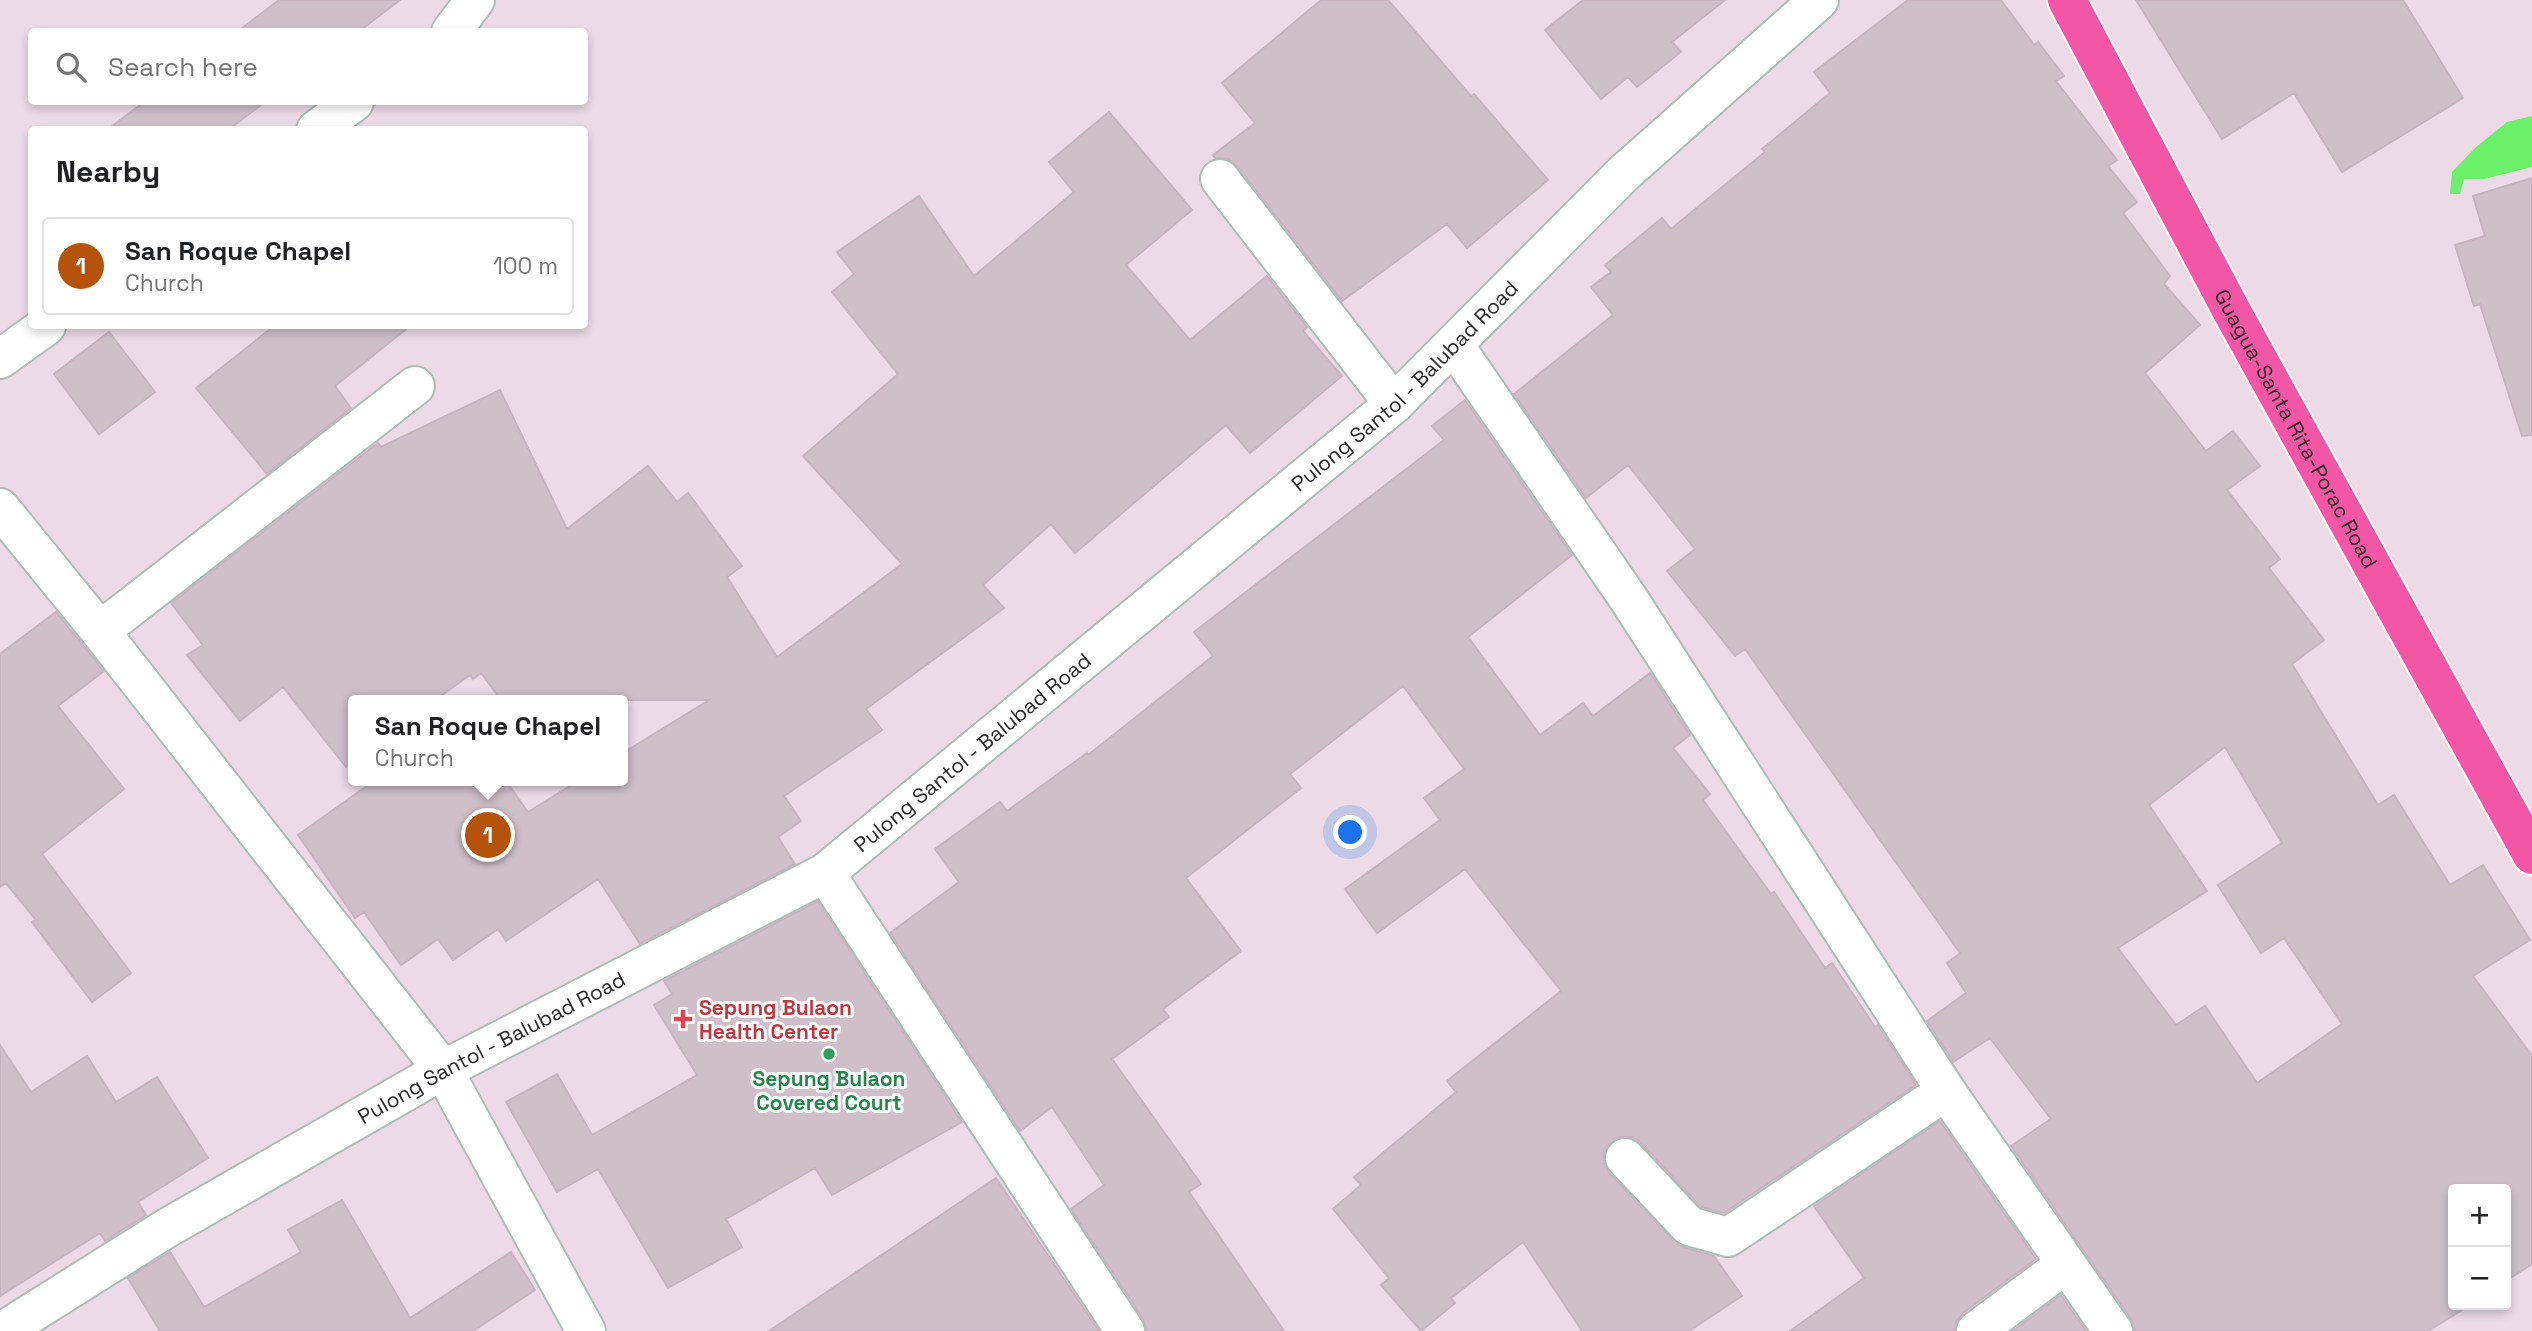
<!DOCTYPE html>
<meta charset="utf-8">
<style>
body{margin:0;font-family:"Space Grotesk",sans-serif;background:#f6f6f6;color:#202124}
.controls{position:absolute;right:21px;bottom:21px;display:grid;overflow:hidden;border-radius:7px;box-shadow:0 4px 10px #0003}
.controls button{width:63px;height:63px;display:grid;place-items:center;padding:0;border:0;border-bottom:2px solid #e0e0e0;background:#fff;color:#202124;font:35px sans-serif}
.you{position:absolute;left:1351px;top:833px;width:24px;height:24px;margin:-18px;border:5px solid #fff;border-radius:50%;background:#1a73e8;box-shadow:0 0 0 10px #1a73e833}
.badge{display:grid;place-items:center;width:46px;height:46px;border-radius:50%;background:#b45309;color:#fff;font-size:23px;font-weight:700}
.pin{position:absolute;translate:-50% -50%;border:4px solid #fff;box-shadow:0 2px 7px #0006}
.popup{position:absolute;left:348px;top:695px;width:280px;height:91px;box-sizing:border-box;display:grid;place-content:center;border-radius:7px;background:#fff;filter:drop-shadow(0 2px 5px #0005);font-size:23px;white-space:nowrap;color:#757577}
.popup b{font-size:26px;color:#202124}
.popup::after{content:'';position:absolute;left:50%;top:100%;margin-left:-14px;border:14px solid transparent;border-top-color:#fff}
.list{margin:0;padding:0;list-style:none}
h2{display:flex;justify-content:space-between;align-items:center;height:91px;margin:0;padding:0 28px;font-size:30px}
h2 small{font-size:23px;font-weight:400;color:#757577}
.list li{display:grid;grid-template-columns:46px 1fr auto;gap:21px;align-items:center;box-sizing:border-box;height:98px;margin:0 14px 14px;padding:0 14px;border:2px solid #e0e0e0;border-radius:7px}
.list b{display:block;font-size:26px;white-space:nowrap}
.list p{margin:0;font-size:23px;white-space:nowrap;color:#757577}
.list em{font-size:23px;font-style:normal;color:#757577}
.icon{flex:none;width:38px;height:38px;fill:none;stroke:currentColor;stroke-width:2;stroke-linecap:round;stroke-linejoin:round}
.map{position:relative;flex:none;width:2532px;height:1331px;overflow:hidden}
.search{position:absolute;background:#fff;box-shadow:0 4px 10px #0003;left:28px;top:28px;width:560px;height:77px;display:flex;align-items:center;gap:18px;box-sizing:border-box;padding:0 24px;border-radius:7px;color:#757577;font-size:26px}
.panel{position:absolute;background:#fff;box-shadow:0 4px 10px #0003;left:28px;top:126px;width:560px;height:203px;border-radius:7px}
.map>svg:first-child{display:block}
</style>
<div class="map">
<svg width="2532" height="1331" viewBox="0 0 2532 1331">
<rect width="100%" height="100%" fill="#ecdae6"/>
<path fill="#6af169" d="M2532,116V167L2484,179H2464L2460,194H2450L2452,172L2476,147L2507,122Z"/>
<path fill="#cebfc9" stroke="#c7b4c0" stroke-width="2" fill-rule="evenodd" d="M279,0H400L358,32H237Z
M1321,0H1388L1471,96L1474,94L1548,180L1467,248L1447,224L1342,301L1237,166L1229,159L1215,158L1213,155L1255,123L1222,83Z
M1583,0H1725L1672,42L1681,52L1637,87L1628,77L1601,99L1545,30Z
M1908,0H2001L2034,45L2038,42L2064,76L2056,81L2117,160L2108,166L2137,202L2123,213L2170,276L2164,284L2200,325L2145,373L2206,451L2233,431L2260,466L2227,490L2280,559L2269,568L2324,640L2292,664L2378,805L2394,795L2450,885L2483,865L2530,940L2473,976L2532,1056V1264L2506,1281V1189H2453V1305H2470L2428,1331H2135L2131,1319L2011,1146L2051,1119L1990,1038L1953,1062L1927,1021L1966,993L1947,963L1960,953L1745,649L1735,656L1667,571L1695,549L1628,465L1586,498L1514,394L1613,315L1591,287L1611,272L1605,265L1662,218L1671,229L1765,152L1762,149L1830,93L1814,72ZM2225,747L2282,843L2218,885L2261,953L2284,938L2342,1024L2257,1083L2205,1006L2176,1025L2118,948L2207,891L2149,805Z
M2136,0H2403L2463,98L2342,172L2294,93L2222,139Z
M144,102H265L228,130H107Z
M1109,112L1192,210L1126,265L1190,340L1267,276L1307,327L1303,331L1342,376L1250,453L1226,425L1075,553L1051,524L983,585L1004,608L866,709L882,730L784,796L801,821L778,837L795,864L640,944L598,879L506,941L498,929L453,960L438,939L401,965L364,912L355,918L298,835L374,781H506L528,812L578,781H623V753L709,700H501L481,673L473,679L470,675L435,700H353V761L346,767L283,687L240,721L187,655L203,645L171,603L378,443L381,447L500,390L567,529L648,466L677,502L688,493L742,566L727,577L777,657L902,564L803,456L898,374L832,292L854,274L837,252L919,196L974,276L1074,192L1049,162Z
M2532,178V435L2522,436L2480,304L2474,306L2455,245L2485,236L2473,196Z
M274,326H410L335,386L351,408L267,474L196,388Z
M109,332L155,392L99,434L54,374Z
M1465,400L1572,555L1468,637L1540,735L1583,703L1593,716L1650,673L1690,735L1673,748L1710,794L1703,800L1771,894L1774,892L1825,968L1832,963L1875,1027L1878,1025L1916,1085L1724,1213L1701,1207L1641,1143L1632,1137H1621L1610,1143L1604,1151V1162L1609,1173L1674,1241L1683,1247L1714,1256L1742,1296L1689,1331H1582L1523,1242L1451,1298L1455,1303L1421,1331L1381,1285L1389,1278L1333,1209L1361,1185L1354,1177L1456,1092L1447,1081L1561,991L1465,869L1377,933L1345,889L1440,820L1424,798L1464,769L1403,686L1290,774L1301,788L1186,878L1241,951L1163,1009L1169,1017L1112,1059L1201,1184L1189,1192L1284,1331H1147L1143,1319L1071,1209L1104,1185L1052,1107L1020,1131L890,933L959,882L935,849L1000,802L1007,811L1087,753L1088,755L1213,656L1194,632L1444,440L1432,426Z
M56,612L104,671L58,706L124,789L42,854L131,973L92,1002L32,922L36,920L6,883L0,887V654Z
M818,901L962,1122L832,1195L815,1168L726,1219L742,1247L668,1288L598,1169L557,1192L506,1102L557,1074L592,1135L697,1075L654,1005L672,994L664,981Z
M0,1045L31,1092L87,1056L116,1102L157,1077L208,1158L138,1202L146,1215L105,1241L100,1233L0,1296Z
M1940,1121L2036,1259L1963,1313L1956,1322L1955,1331H1790L1864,1278L1814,1206Z
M996,1178L1099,1331H769L889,1250Z
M342,1200L410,1318L511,1252L535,1290L473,1331H160L128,1278L170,1252L204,1307L301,1252L288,1230Z
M2061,1295L2086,1331H2013Z"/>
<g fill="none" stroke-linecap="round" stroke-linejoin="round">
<defs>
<g id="minor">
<path d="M451,32L475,0"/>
<path d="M316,130L354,102"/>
<path d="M1220,179L1394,404"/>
<path d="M1454,345L1628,598L1946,1091L2113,1331"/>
<path d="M0,359L46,326"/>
<path d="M0,508L100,631L443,1070L586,1331"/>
<path d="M100,631L415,386"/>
<path d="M825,873L1125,1331"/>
<path d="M1625,1158L1689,1226L1728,1237L1946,1091"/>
<path id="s1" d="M3,1331L167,1228L443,1070L825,873L1394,404L1623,174L1819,0"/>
<path d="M1976,1331L2066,1264"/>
</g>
<g id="major">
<path id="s2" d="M2067,0L2230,308L2532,855"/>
</g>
</defs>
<use href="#minor" stroke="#aebdb6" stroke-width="42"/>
<use href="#major" stroke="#fff" stroke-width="42"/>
<use href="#minor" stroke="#fff" stroke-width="38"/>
<use href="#major" stroke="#f456a6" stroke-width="38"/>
</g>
<path fill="#e0444e" stroke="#fff" stroke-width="2.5" d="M679.5 1008.5h7v7h7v7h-7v7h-7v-7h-7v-7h7z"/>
<circle fill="#2e9e5b" stroke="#fff" stroke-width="2.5" cx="829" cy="1054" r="7"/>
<g text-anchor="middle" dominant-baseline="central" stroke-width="6" stroke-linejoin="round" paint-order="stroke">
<g font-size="21" fill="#292929" stroke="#fff">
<text stroke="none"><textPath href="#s1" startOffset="1699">Pulong Santol - Balubad Road</textPath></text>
<text stroke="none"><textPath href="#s2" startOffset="486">Guagua-Santa Rita-Porac Road</textPath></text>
<text stroke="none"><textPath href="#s1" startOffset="1132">Pulong Santol - Balubad Road</textPath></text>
<text stroke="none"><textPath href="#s1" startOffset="565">Pulong Santol - Balubad Road</textPath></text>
</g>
<g font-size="21" font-weight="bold" fill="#be3a42" stroke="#fff" text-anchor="start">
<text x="699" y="1007">Sepung Bulaon<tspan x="699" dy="24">Health Center</tspan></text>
</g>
<g font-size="21" font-weight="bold" fill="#27864d" stroke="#fff">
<text x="829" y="1078">Sepung Bulaon<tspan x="829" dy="24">Covered Court</tspan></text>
</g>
</g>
</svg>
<div class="controls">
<button>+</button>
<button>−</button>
</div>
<div class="you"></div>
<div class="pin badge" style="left:488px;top:835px">1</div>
<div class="popup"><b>San Roque Chapel</b>Church</div>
<div class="search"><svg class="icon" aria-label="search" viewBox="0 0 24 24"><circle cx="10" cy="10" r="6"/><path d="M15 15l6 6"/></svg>Search here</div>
<section class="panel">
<h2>Nearby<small></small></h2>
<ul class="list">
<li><span class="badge">1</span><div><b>San Roque Chapel</b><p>Church</p></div><em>100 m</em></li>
</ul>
</section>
</div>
